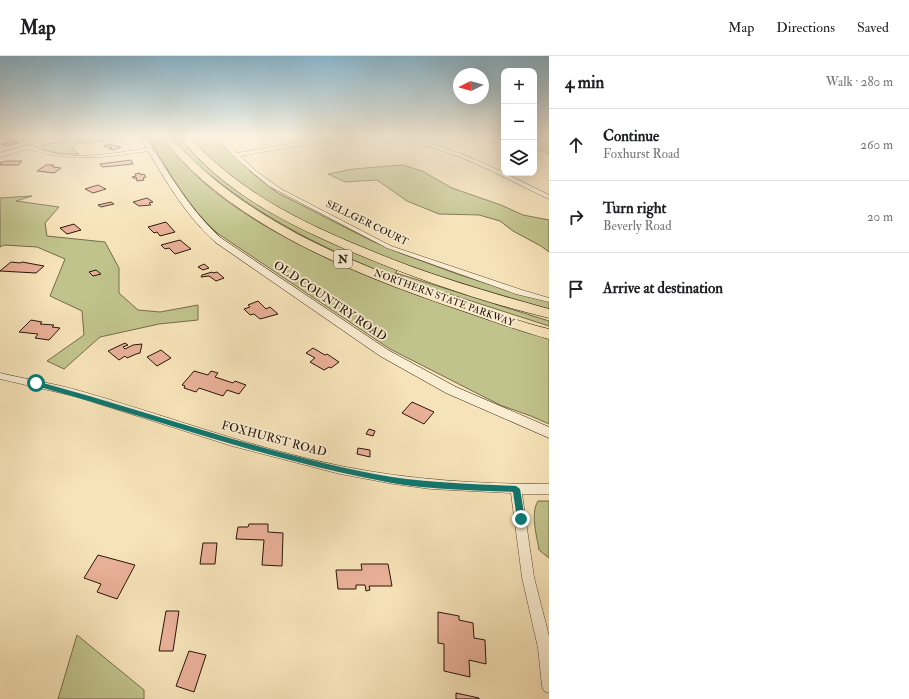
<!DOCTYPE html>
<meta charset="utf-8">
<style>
body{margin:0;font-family:"IM FELL Double Pica",serif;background:#f6f6f6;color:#202124}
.controls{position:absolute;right:12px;top:12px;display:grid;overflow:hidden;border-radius:8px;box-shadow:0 4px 16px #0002}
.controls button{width:36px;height:36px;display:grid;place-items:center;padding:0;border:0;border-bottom:1px solid #e0e0e0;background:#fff;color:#202124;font:20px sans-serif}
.compass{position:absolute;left:453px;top:12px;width:36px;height:36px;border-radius:50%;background:#fff;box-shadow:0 4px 16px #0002;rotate:265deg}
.stop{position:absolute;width:12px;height:12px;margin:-9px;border:3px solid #0f766e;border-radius:50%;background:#fff}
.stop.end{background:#0f766e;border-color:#fff;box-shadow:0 1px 4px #0008}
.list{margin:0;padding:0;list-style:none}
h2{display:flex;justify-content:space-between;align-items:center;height:52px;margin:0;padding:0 16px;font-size:17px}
h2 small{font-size:13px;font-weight:400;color:#757577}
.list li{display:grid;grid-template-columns:26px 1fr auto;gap:12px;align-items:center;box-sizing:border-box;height:72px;padding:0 16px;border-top:1px solid #e0e0e0}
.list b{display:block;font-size:15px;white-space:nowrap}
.list p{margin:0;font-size:13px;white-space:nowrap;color:#757577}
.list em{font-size:13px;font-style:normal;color:#757577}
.icon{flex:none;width:22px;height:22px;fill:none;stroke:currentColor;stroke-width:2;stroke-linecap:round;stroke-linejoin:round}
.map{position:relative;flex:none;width:549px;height:643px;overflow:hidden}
header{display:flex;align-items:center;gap:24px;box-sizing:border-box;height:56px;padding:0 20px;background:#fff;border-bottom:1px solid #e0e0e0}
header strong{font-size:19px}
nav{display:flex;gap:22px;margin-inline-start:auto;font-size:14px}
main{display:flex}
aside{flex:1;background:#fff}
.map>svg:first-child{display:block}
</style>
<header>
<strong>Map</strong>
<nav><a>Map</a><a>Directions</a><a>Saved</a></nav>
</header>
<main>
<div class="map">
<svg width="549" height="643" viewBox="0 0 549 643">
<rect width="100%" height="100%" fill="#f7e3b9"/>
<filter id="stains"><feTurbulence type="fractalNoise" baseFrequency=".005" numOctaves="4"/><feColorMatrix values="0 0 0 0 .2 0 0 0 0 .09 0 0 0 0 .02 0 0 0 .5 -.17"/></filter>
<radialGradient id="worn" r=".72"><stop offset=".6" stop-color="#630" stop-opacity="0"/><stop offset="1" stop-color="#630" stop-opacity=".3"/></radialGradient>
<path fill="#c1c38c" stroke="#746c4a" d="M82,80H125L118,83L76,88L73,92L79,98H62L44,94L42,90Z
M147,80H162C195,128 245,160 296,187C377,229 462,255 549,281V368L531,360L500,349L390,293L217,177C188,151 168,114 147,80Z
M170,80H179C231,150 321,179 397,214L396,217L549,265V270L412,226L395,217L391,220C328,194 267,165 214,122C198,110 182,96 170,80Z
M187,80H216L253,118L278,137L372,185L400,197L460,219L498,231L549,245V253C436,220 300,183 209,105C201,98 194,88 187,80Z
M534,80H549V98L544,95L534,94Z
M403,109L422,115L452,132L501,149L523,159L549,164V196L541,190L513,175L500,165L479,159L439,158L407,145L377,124L345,126L328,118L353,113Z
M32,140L16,145L59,151L45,167L47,180L105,186L119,212V237L138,254L160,256L198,249V264L159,268L100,281L64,313L47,305L84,279L82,255L50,240L65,203L37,191L4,189L0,191V142Z
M538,445H549V502L539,494C537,480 530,458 538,445Z
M77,579L144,634V643H58Z"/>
<path fill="#eab199" stroke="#281508" d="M15,85L19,87L6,90L2,88Z
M108,88L117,90L121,91L114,94L109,93L112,92L104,90Z
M131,104L133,108L114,110L102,111L100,108Z
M6,105H22L19,109H0V107Z
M46,109H53L52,110H54L53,111L61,112L54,117L37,115Z
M140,117L141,119L144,118L146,121L143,122L144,124L137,125L136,123L137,122H133L132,121L136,120L135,118Z
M98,129L106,133L93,137L85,133Z
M147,142L153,146L149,147L151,149L139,150L133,146Z
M111,146L114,148L101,151L98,149Z
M166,166L175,176L160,180L157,176L154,177L148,171Z
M74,168L81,174L67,178L60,172Z
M180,184L191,193L175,198L169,192L165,193L161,189Z
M11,206L20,207L22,206L44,210L36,217L0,215Z
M204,208L209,212L203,214L198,211Z
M96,214L101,218L93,220L89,216Z
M212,216L213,217L217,216L224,222L216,225L209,220L201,221L202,219Z
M258,245L266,253L270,251L278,258L260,263L254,258L250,259L244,253L250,251L248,249Z
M31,264L42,266L40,268L54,269L52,271L60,272L49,284L35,282L38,278L19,276Z
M125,287L128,289L123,291L125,293L133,289L142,288L140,297L136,298L127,302L125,300L119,304L108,295Z
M313,292L325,299L327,298L339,306L331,312L329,311L324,314L310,306L315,302L306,297Z
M161,294L171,302L157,310L147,301Z
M194,315L208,319L211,315L218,317L215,321L233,327L235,325L246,329L239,338L227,334L223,340L199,332L196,336L184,332L185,330L182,329Z
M412,346L434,356L424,368L402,357Z
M369,373L375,375L373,380L366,378Z
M358,392L370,394V401L357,398Z
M249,468H268V476L283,477L282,510L262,509L264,484L236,483L238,471H248Z
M203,487H217L215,508H200Z
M98,499L135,509L117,543L97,536L101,528L84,522Z
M361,508H388L392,530H369L370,534L366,535L365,529H356V533H338L336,514H362Z
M166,555H179L173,595H159Z
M438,556L459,560V564L473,567L474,582L485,584L486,608L469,604L470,621L444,615V588L438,587Z
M189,595L206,599L194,636L176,630Z
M456,637L479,642V643H456Z"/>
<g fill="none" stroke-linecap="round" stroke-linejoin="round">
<defs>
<path id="minor" d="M217,80H222L237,97C302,86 369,72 434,89C474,100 512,121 549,139V143L547,142C510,125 473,103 433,92C370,74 303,89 240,100L256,115L281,133L391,190L522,234L549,242V246L516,238L387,192L269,130L233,100Z
M28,90C38,92 47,96 58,98C88,103 120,96 150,92L152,93C146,97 136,96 128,98C91,103 62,104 26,92Z
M0,317C25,323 52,327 77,334C165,359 251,392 341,410C410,424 479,428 549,428V438H522L534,521L549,580V637L544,635L542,630L538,592L522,521L511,437L431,433L394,428L340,418L232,390L74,340L0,323Z"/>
<path id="tertiary" d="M63,80H73L0,101V97Z"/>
<path id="secondary" d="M139,80H145C169,117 189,153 221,182L388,294L456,331L549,371V382L446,337L380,300L215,186C182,156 162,118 139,80Z"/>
<path id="motorway" d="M160,80H169C189,101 209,120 232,137C300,187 381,218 459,244C489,254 519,266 549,273V283C516,274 484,262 451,251C349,216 229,167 160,80Z
M179,80H188C238,134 296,164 362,191C423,217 486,236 549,253V262C483,246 419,224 357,198C291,170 224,138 179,80Z"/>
</defs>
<use href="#minor" stroke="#5c4834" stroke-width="1"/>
<use href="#tertiary" stroke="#5c4834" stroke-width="1"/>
<use href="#secondary" stroke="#281508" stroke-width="1"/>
<use href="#motorway" stroke="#281508" stroke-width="1"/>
<use href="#minor" fill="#faedd2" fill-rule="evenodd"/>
<use href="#tertiary" fill="#faedd2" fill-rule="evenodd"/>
<use href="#secondary" fill="#faedd2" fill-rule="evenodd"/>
<use href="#motorway" fill="#f7e3b9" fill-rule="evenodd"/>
</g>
<linearGradient id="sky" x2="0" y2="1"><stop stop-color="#8ab8d0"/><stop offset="0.47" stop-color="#fbf2e0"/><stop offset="1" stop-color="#fbf2e0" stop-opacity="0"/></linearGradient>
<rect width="549" height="170" fill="url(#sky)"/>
<path fill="#0f766e" d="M33,325H36C154,357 271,400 392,421C433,427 475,428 516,430L520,433L525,463L521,466L517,463L513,436C473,434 432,434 392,427C270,405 153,362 33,329Z"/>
<g text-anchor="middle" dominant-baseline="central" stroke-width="3.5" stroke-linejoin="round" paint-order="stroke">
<g font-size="10" fill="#281508" stroke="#faedd2">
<text transform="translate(367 167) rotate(26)">SELLGER COURT</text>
<text transform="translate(444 242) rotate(20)">NORTHERN STATE PARKWAY</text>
</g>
<rect fill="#faedd2" stroke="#675645" stroke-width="1" x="334" y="194" width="18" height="18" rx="3"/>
<g font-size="11" font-weight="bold" fill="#281508">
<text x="343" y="203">N</text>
</g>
<g font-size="12" fill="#281508" stroke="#faedd2">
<text transform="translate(330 245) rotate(34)">OLD COUNTRY ROAD</text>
<text transform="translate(274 383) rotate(15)">FOXHURST ROAD</text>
</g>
</g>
<rect width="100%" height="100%" filter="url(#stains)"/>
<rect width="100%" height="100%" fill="url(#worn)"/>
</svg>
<div class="controls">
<button>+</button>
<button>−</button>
<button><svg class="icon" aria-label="layers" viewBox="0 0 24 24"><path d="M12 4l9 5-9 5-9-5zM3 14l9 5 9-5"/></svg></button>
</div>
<svg class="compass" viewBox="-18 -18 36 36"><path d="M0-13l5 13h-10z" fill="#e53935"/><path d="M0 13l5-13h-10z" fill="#757577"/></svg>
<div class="stop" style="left:36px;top:327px"></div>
<div class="stop end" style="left:521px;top:463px"></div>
</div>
<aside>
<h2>4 min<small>Walk · 280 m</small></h2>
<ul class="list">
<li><svg class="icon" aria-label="ahead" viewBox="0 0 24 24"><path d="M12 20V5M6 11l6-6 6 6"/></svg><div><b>Continue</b><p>Foxhurst Road</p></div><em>260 m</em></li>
<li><svg class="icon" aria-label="right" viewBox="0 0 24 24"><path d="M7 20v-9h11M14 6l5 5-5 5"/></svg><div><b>Turn right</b><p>Beverly Road</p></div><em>20 m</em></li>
<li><svg class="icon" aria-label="arrive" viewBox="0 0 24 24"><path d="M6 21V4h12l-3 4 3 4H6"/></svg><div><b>Arrive at destination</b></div></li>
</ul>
</aside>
</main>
